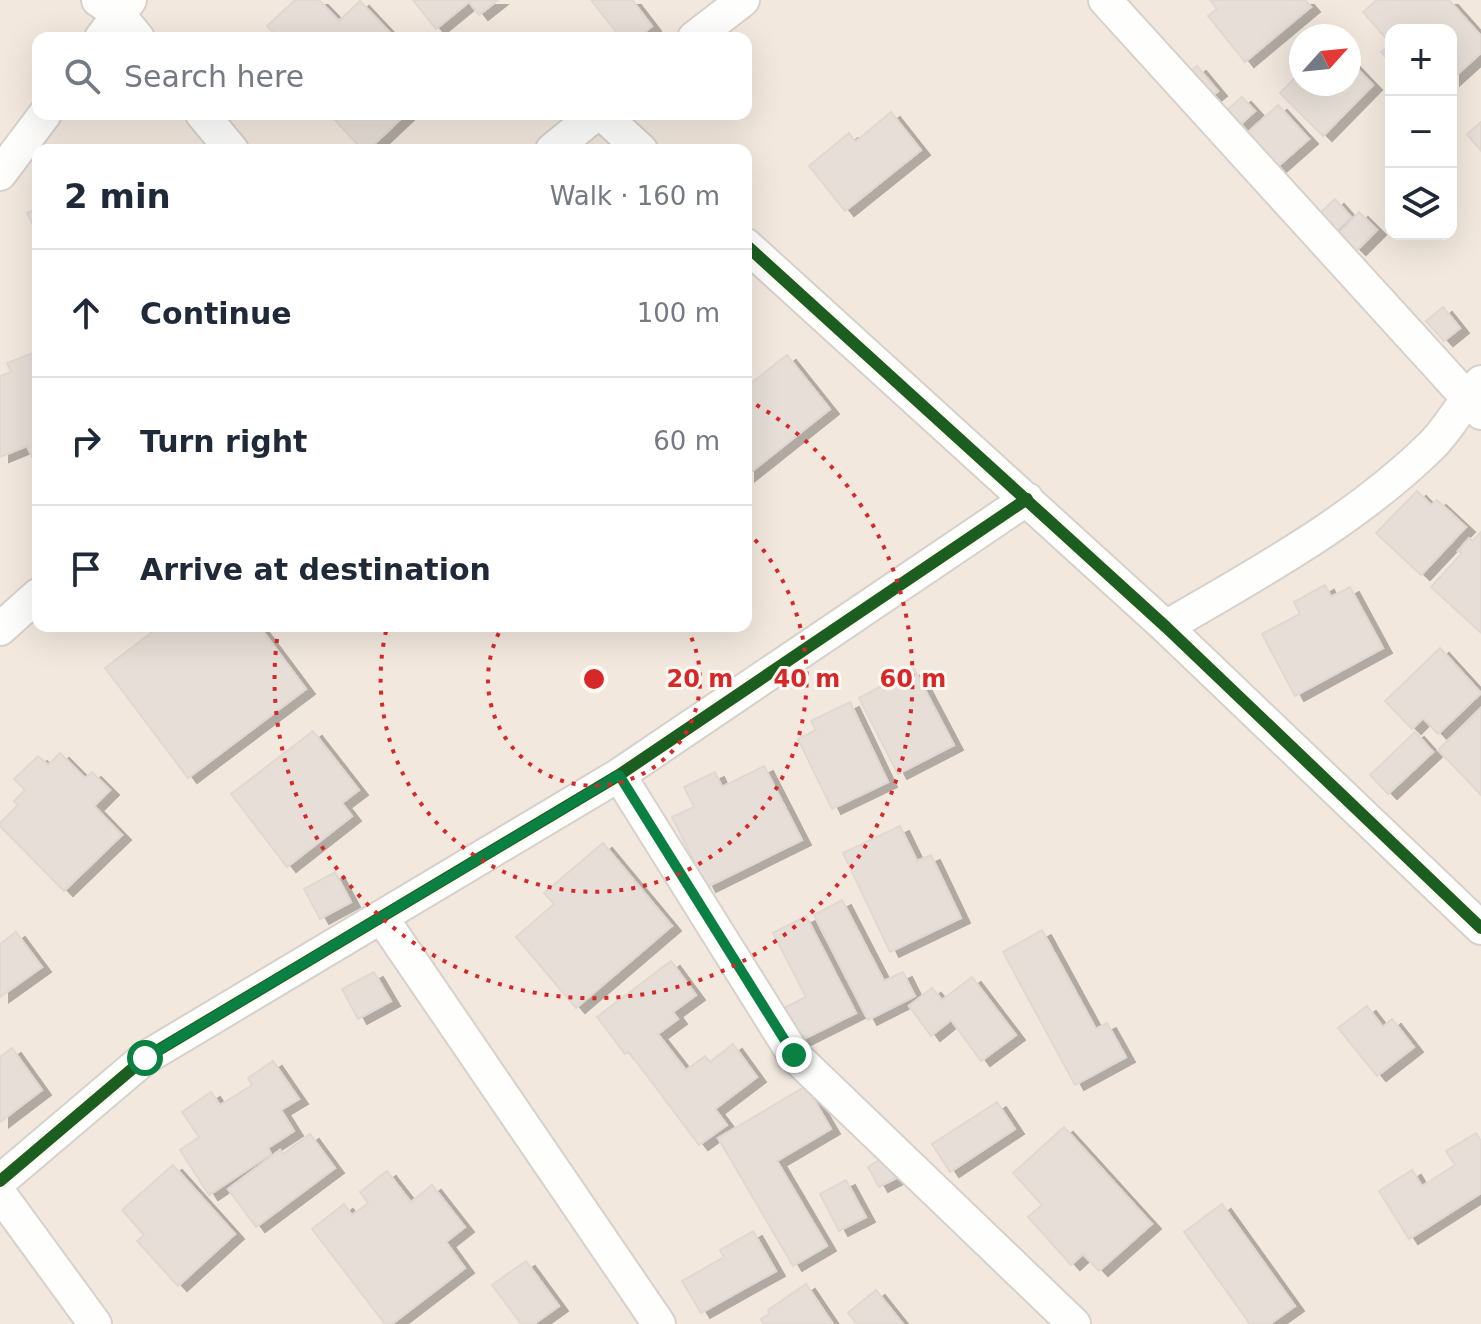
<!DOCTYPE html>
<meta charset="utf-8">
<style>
body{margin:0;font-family:"DejaVu Sans",sans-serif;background:#f6f6f7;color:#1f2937}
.controls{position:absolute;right:24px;top:24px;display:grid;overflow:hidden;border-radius:16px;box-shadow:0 8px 32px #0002}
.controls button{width:72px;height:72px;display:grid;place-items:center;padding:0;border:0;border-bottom:2px solid #e0e1e3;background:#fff;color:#1f2937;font:40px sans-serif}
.compass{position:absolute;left:1289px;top:24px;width:72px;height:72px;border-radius:50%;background:#fff;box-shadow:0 8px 32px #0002;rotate:63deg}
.stop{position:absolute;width:24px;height:24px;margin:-18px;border:6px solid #0b8043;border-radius:50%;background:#fff}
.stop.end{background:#0b8043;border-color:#fff;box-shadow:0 2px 8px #0008}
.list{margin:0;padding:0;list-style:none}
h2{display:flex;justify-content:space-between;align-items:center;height:104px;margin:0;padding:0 32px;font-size:34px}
h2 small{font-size:26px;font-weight:400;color:#747a83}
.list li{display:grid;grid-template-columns:52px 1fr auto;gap:24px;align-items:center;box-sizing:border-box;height:128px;padding:0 32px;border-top:2px solid #e0e1e3}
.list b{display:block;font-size:30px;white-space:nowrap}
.list em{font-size:26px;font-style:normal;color:#747a83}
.icon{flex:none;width:44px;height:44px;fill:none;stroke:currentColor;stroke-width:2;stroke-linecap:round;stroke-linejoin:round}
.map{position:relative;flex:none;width:1481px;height:1324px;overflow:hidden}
.search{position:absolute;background:#fff;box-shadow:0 8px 32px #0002;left:32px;top:32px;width:720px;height:88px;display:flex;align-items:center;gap:20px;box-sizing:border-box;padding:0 28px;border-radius:16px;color:#747a83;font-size:30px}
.panel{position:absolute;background:#fff;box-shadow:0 8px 32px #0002;left:32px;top:144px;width:720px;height:488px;border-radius:16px}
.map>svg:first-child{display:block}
</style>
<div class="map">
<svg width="1481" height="1324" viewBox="0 0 1481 1324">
<defs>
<filter id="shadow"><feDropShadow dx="9" dy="5" stdDeviation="0" flood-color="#0004"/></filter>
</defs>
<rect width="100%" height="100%" fill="#f9f5f0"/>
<path fill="#f2e8de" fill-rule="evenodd" d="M0,0H1481V1324H0ZM1391,30H1451V234H1391ZM1301,36H1349V84H1301ZM38,38H746V114H38ZM38,150H746V626H38Z"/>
<path fill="#e6ded7" stroke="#e2d8d2" stroke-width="2" filter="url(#shadow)" d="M295,0H319L339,21L360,1L395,38H279L267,26Z
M413,0H498L479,15L469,2L436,29Z
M591,0H632L652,26L637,38H621Z
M1210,0H1305L1311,7L1245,62L1208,16L1217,9Z
M1377,0H1449L1481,36V53L1451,80V30H1391V63L1381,52L1391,44L1363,12Z
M1349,60L1373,85L1323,136L1280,93L1301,72V84H1349Z
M1197,66L1218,91L1212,96L1190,72Z
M1242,97L1255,111L1240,125L1227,110Z
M1278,105L1309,139L1276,168L1246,134Z
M891,112L921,150L845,211L809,166L849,133L855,142Z
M329,114H406L368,150H363Z
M1481,122V151L1467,134Z
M1335,199L1351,217L1336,231L1320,213Z
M38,208V235L27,213Z
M1359,212L1377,230L1357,250L1339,233Z
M1443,307L1460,328L1444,341L1426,321Z
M38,351V455L32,457L27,446L0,457V376L11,372L7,363Z
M787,355L830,409L746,476V387Z
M1417,491L1431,505L1437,500L1466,527L1421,575L1376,533Z
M1481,532V633L1431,587L1462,553L1458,551L1469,538L1473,541Z
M1325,585L1331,597L1350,587L1383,648L1295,696L1262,634L1300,614L1294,602Z
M160,626H211L214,629L219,626H259L306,689L188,778L105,668Z
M1440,648L1481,693L1438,734L1423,718L1412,729L1385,701Z
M914,669L954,745L898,774L859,698Z
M850,702L888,782L832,809L798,739L816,730L811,721Z
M1481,708V795L1438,750Z
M313,731L359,790L342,803L352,816L287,867L231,794Z
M1415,732L1433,752L1388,794L1370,775Z
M60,753L85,778L92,772L110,790L94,806L122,835L64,891L0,826V823L18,805L14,801L25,790L14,779L38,756L48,765Z
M764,766L802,840L707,887L672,817L694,807L684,787L715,772L722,787Z
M900,826L917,861L931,855L961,918L890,952L843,853Z
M603,843L672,926L576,1008L516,937L554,904L544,893Z
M335,872L351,902L320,919L304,889Z
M842,900L884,981L903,972L915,996L868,1020L814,915Z
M806,916L856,1013L790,1046L774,1013L806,997L773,933Z
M1042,930L1096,1029L1107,1023L1126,1057L1075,1085L1003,952Z
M16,932L42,967L0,997V944Z
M671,961L696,995L673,1012L678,1019L658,1034L686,1070L705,1056L710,1062L733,1044L757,1077L715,1109L727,1125L699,1145L629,1052L625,1054L597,1017Z
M374,972L391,1001L358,1019L342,989Z
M972,977L1016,1035L981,1061L951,1020L931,1036L909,1006L932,988L942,1000Z
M1367,1006L1383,1027L1392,1019L1414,1047L1377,1076L1338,1028Z
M12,1048L42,1090L0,1122V1057Z
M273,1061L299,1099L281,1110L294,1131L268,1148L271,1154L209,1195L180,1150L199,1137L182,1112L211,1092L220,1105L252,1085L248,1078Z
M806,1086L831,1129L777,1161L827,1246L793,1266L718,1138Z
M997,1102L1015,1129L950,1172L932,1144Z
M1064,1127L1152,1224L1099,1271L1083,1254L1071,1265L1028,1217L1042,1205L1013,1173Z
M1476,1133L1481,1141V1193L1409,1239L1379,1191L1412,1170L1422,1186L1455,1165L1446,1151Z
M310,1134L335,1168L256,1227L228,1189L280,1150L283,1154Z
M884,1157L896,1178L879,1187L868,1167Z
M173,1165L235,1234L178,1286L137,1241L144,1235L122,1210Z
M387,1171L411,1202L432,1185L465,1227L446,1242L465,1268L392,1324H385L312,1229L344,1204L352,1215L368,1203L360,1192Z
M846,1180L866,1217L839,1231L820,1194Z
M1222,1204L1295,1306L1270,1324H1250L1184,1232Z
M753,1231L776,1271L701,1313L682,1281L724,1257L720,1250Z
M526,1261L559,1306L534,1324H521L492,1285Z
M806,1284L833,1324H764L761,1319L769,1314L768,1310Z
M876,1290L903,1324H857L848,1313Z"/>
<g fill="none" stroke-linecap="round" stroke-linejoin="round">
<defs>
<path id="minor" d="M98,0L118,14L138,38
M1105,0L1481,413
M101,38L130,0
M694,38L743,0
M202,114L232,150
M602,114L641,150
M552,150L596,114
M0,174L45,114
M746,245L1166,627L1481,928
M1166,627C1258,573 1355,521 1432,445C1451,426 1463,401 1481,382
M0,629L38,595
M619,775L794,1055L1074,1324
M382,918L659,1324
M0,1181L145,1058L619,775L1027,499
M0,1194L95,1324"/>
</defs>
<use href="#minor" stroke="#d7d1cb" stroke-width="36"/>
<use href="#minor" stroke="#fefefd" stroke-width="32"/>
<defs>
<path id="cycleway" d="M746,245L1166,627L1481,928
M0,1181L145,1058L619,775L1027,499"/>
</defs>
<use href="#cycleway" stroke="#fffaf3" stroke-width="17"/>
<use href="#cycleway" stroke="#1b5e20" stroke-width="12"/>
</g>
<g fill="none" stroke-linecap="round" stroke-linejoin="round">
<path stroke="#0b8043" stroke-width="10" d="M145,1058L619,775L794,1055"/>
</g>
<g fill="none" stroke="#d62828" stroke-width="4" stroke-dasharray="4 8">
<path d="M686 627A106 106 0 1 1 502 627"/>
<path d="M747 531A213 213 0 1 1 387 627"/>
<path d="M746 399A319 319 0 1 1 279 626"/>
</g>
<circle cx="594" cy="679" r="12" fill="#d62828" stroke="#fffaf3" stroke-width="4"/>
<g font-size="24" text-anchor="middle" font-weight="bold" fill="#d62828" stroke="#fffaf3" stroke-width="6" stroke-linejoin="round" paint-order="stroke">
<text x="700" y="687">20 m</text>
<text x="807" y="687">40 m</text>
<text x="913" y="687">60 m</text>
</g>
</svg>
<div class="controls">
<button>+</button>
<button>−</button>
<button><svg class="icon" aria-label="layers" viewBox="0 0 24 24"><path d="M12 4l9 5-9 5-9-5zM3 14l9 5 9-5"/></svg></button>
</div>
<svg class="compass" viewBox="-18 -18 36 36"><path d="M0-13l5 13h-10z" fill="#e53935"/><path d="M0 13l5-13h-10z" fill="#747a83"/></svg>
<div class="stop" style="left:145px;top:1058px"></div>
<div class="stop end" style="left:794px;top:1055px"></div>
<div class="search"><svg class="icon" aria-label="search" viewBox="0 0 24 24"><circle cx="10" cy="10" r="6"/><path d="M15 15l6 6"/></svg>Search here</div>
<section class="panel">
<h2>2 min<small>Walk · 160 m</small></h2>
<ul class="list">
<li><svg class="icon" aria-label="ahead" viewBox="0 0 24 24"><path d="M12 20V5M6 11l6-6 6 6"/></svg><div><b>Continue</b></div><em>100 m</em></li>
<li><svg class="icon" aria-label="right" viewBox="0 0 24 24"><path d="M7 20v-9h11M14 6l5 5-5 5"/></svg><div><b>Turn right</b></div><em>60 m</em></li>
<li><svg class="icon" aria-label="arrive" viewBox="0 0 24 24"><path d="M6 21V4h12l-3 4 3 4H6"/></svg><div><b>Arrive at destination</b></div></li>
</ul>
</section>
</div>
